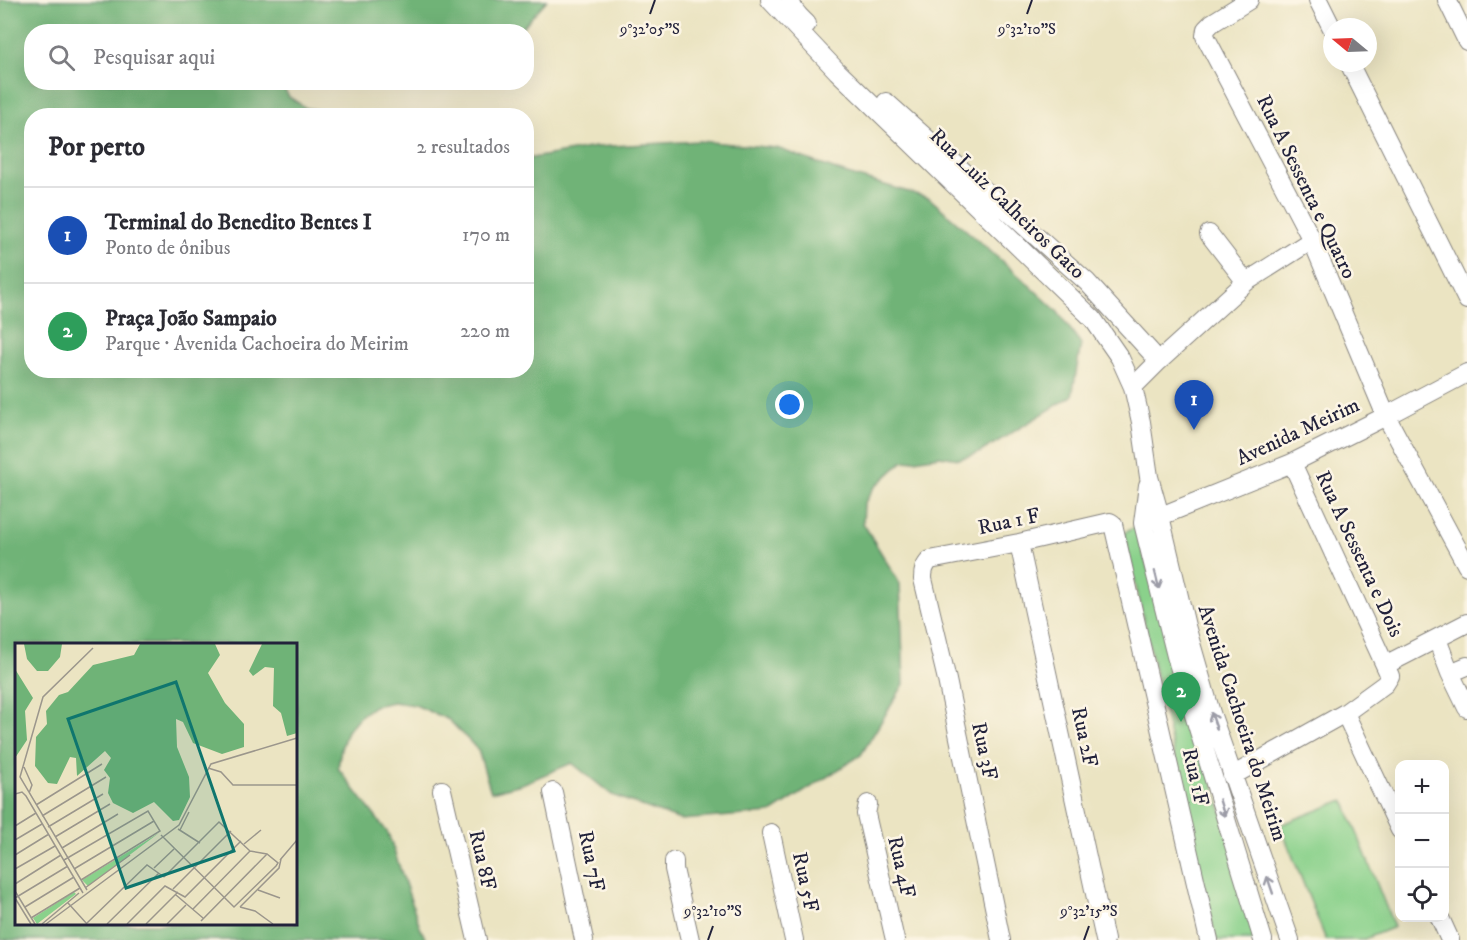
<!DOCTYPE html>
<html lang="pt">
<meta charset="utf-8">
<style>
body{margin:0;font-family:"IM FELL DW Pica",serif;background:#f7f7f7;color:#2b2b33}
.controls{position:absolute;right:18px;bottom:18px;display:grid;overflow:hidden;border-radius:12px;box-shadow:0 6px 24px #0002}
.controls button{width:54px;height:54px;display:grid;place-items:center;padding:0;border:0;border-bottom:2px solid #e1e1e2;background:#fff;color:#2b2b33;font:30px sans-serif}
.compass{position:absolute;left:1323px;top:18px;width:54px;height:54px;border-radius:50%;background:#fff;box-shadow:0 6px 24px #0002;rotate:289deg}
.you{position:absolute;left:790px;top:405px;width:21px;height:21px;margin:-15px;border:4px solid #fff;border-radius:50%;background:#1a73e8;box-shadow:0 0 0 9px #1a73e833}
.badge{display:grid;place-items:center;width:39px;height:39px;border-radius:50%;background:#1f6fb2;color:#fff;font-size:20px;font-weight:700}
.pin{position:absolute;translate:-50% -50px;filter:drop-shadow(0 2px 3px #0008)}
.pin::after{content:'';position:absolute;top:32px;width:21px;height:18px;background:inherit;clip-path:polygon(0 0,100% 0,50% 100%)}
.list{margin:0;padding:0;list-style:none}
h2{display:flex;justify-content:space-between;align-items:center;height:78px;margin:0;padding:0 24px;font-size:26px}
h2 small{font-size:20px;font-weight:400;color:#7c7c81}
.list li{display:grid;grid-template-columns:39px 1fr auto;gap:18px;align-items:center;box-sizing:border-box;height:96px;padding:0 24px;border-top:2px solid #e1e1e2}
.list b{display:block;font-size:22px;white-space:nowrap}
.list p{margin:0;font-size:20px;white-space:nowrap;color:#7c7c81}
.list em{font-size:20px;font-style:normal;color:#7c7c81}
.icon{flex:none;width:33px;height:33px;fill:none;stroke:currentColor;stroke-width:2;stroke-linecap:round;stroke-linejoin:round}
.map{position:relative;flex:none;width:1467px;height:940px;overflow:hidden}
.search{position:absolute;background:#fff;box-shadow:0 6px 24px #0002;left:24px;top:24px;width:510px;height:66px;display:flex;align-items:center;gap:15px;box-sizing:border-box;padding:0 21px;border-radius:24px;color:#7c7c81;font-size:22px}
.panel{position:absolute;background:#fff;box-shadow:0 6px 24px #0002;left:24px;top:108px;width:510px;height:270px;border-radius:24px}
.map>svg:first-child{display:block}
</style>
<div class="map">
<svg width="1467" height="940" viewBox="0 0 1467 940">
<rect width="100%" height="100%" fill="#fcf5e5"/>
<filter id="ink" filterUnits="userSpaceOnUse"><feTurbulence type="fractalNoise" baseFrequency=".0167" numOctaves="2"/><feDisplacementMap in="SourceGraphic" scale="12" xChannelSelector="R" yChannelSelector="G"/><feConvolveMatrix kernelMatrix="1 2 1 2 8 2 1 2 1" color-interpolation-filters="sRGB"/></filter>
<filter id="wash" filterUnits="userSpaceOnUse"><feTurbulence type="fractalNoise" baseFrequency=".008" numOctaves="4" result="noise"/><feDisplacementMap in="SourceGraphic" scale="24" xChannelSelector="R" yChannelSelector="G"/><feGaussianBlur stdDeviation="1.35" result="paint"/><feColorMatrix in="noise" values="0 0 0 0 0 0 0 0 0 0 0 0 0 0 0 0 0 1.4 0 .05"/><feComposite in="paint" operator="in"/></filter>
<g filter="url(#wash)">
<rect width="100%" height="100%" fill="#ebe4c2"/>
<path fill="#8ad18b" stroke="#567a63" stroke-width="1.5" d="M1135,527L1261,940H1216L1124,533Z
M1344,800L1394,927L1362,940H1326L1280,825Z"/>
<path fill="#6fb377" stroke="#486a59" stroke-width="1.5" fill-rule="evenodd" d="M0,0H547L523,27L517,31L32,32V82L281,83L289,97L306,108L346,115L32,116V370H526L527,159L595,147L699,141L777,148L844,173L929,198L1027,283L1057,311L1081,344L1072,396L979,453L959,459L940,456L902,462L873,489L864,504L863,523L900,584L904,684L861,755L771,813L680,820L612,795L572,763L522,784L491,792L478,750L449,720L415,705L393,702L374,706L359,717L347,731L341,749L338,768L388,833L420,927L426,940H0ZM16,644H296V924H16Z"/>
</g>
<g filter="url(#ink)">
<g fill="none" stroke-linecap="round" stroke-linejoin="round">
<defs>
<path id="minor" d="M770,0L837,71L1093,319L1120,358L1133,387L1141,422L1149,477L1160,516L1186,626L1211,713L1290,940
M791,0C791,10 800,17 807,24
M1249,0L1212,23L1206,29L1205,36L1312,240L1386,416L1467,566
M1318,0L1332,28
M1447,0L1467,41
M1349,63L1467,300
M886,102L1087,282L1159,361
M1209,234L1246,282
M1133,387L1159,361L1246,282L1312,240
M1292,463L1390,676L1385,684L1345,713L1400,830
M1148,485L1143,523L1176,656L1263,940
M1151,520L1292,463L1386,416L1467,373
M1019,543L1105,940
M1437,639L1450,673L1467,708
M1385,664L1393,661L1467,623
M1450,673L1467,666
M1232,776L1345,713
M442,790L477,940
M553,792L584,940
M868,804L866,814L895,940
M771,833L794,940
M674,861V869L690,940
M1440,918L1450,940
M1001,940L947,680L923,579C923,571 924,566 930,560L1019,543L1110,522L1113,524L1209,940"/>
</defs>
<use href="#minor" stroke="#86837e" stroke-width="20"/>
<use href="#minor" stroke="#fff" stroke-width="18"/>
</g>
<defs><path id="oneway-shaft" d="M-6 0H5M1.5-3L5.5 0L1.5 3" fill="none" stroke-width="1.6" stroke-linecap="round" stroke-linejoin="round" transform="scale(1.5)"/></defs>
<g stroke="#9c9ca7">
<use href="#oneway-shaft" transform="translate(1157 580) rotate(76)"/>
<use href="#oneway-shaft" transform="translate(1214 721) rotate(-109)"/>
<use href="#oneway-shaft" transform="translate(1222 808) rotate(73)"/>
<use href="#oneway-shaft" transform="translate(1270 885) rotate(-109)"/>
</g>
</g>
<path fill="none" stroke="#22223b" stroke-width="2" d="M650,14L655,0M1027,14L1032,0M708,940L713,926M1084,940L1089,926"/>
<g text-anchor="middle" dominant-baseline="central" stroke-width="5" stroke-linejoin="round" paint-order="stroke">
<g font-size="21" fill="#22223b" stroke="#fcf5e5">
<text transform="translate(1306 187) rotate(64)">Rua A Sessenta e Quatro</text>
<text transform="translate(1007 204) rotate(44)">Rua Luiz Calheiros Gato</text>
<text transform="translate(1298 432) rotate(-25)">Avenida Meirim</text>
<text transform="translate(1009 522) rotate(-12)">Rua 1 F</text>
<text transform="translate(1359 554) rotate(65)">Rua A Sessenta e Dois</text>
<text transform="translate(1242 723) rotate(72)">Avenida Cachoeira do Meirim</text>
<text transform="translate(1084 737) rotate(78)">Rua 2F</text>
<text transform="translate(984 751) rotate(78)">Rua 3F</text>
<text transform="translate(1195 777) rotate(77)">Rua 1F</text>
<text transform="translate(482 860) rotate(77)">Rua 8F</text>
<text transform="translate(591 861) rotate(78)">Rua 7F</text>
<text transform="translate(901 867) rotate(77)">Rua 4F</text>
<text transform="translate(805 882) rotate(78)">Rua 5F</text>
</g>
</g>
<g transform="translate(15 643)">
<rect width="282" height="282" fill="#ebe4c2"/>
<path d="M144,190L73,243L67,237ZM59,249L61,251L22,281L18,275Z" fill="#8ad18b"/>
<path d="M9,1H47L45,14L33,28H22L12,16ZM125,1H200L205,12L193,30L210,60L229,81V104L207,111L178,100L168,79L161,76L162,104L174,134L175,154L164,177L158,178L139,159L118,170L98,160L93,150L95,135L89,127L96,115L90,108L62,133L61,115L55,114L42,141L33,140L20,123L21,94L32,81L31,68L44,52L53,49L78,22L119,12ZM247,1H282V90L272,93L266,70L258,63L259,25L250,24L238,33L234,28ZM0,26L18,55L10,68L12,97L0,115Z" fill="#6fb377"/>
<path fill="none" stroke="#9b968c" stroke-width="1.5" d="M9,124L17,142L14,150M193,125L206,129L218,142H282M0,151L7,149L11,153L68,250M21,162L87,121M27,173L91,134M0,183L21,170M33,184L88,151M163,186L185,200M165,187L174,169M146,192L219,264L261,223M40,194L95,161M0,197L27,181M229,201L246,187M47,205L103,171M235,208L252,211L263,220L261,223M0,212L34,191M49,217L133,168L145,188L66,237M265,217L282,197M139,225L159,206M0,226L40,203M59,226L139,178M149,234L204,179L235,208M0,241L46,212M70,245L115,212M158,246L216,188M72,247L5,134L28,54L78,5M243,247L265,255M0,248L20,281M161,252L188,275M0,255L53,223M0,255L16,281M53,260L72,281M10,264L59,234M225,264L264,225L266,216M225,264L240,268L258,281M178,266L235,208M16,275L65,245M186,278L252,211M72,280L132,222L149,234M27,281L64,250M31,281L164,182L196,121L282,95M92,281L144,230M112,281L150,243L170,254L226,198M131,281L163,249M152,281L171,262"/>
<path fill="#0f766e" fill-opacity="0.15" stroke="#0f766e" stroke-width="3" d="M161,39L219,208L111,245L53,76Z"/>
<rect width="282" height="282" fill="none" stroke="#22223b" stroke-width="3"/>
</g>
<g font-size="15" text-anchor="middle" fill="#22223b" stroke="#fcf5e5" stroke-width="5" stroke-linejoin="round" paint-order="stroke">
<text x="650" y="34">9°32'05"S</text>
<text x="1027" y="34">9°32'10"S</text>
<text x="713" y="916">9°32'10"S</text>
<text x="1089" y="916">9°32'15"S</text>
</g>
</svg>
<div class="controls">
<button>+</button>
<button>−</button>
<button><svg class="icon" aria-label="locate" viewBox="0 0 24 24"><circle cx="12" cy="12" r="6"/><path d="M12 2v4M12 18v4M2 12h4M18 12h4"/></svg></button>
</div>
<svg class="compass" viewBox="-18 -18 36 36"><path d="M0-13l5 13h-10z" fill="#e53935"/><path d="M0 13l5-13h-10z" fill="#7c7c81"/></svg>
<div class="you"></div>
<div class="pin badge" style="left:1194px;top:430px;background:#1a4fb4">1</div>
<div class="pin badge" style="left:1181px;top:722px;background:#2e9e5b">2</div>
<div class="search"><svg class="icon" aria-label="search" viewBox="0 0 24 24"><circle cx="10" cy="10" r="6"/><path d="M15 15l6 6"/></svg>Pesquisar aqui</div>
<section class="panel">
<h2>Por perto<small>2 resultados</small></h2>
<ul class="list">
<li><span class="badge" style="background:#1a4fb4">1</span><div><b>Terminal do Benedito Bentes I</b><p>Ponto de ônibus</p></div><em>170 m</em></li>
<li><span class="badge" style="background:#2e9e5b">2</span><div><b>Praça João Sampaio</b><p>Parque · Avenida Cachoeira do Meirim</p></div><em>220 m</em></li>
</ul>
</section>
</div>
